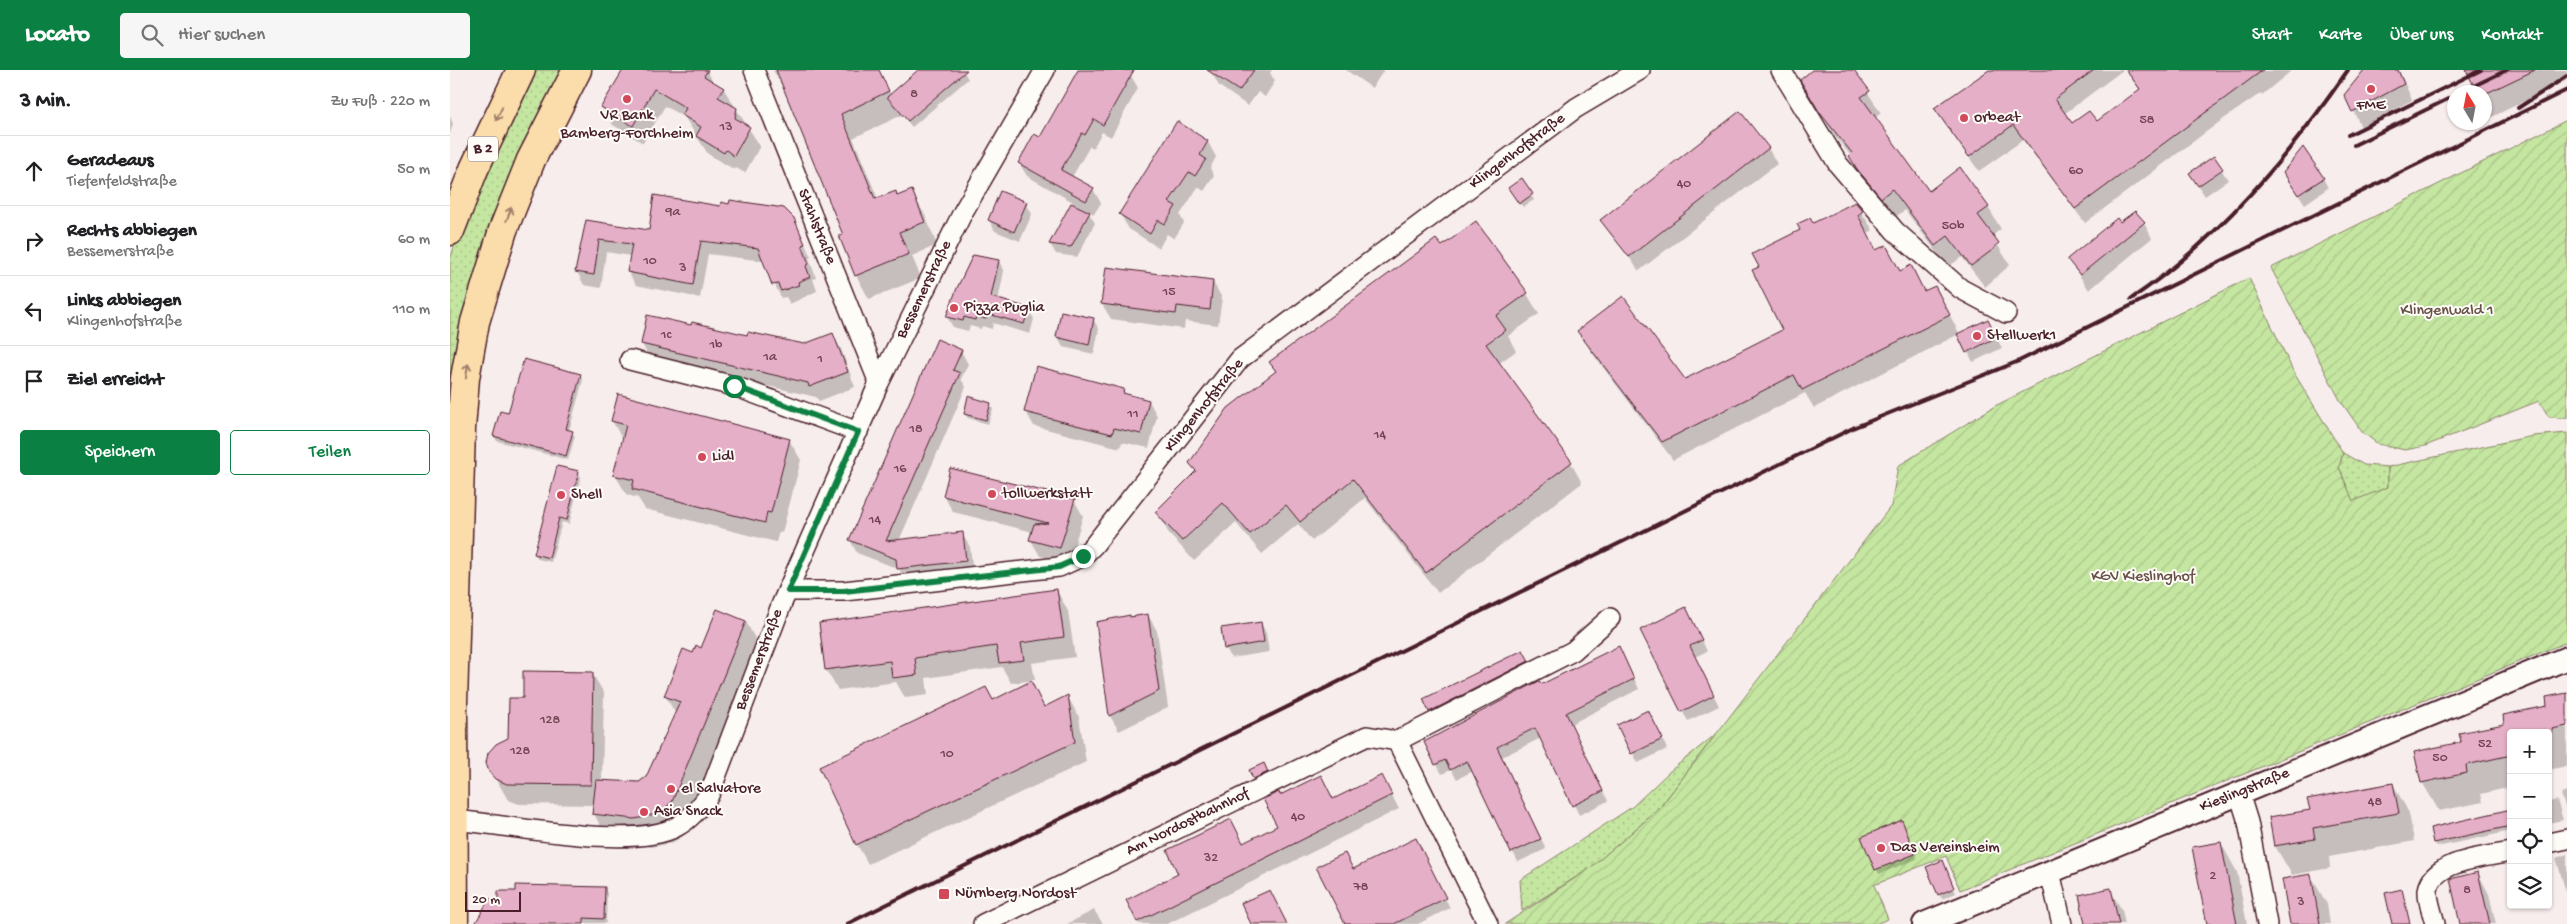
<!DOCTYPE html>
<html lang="de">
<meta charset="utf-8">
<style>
body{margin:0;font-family:"Gochi Hand",sans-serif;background:#f6f6f6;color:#202124}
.controls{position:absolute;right:15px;bottom:15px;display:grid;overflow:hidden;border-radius:5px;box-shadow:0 1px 4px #0004}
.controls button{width:45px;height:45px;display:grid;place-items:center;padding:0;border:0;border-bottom:1px solid #e0e0e0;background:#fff;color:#202124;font:25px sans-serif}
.compass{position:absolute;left:1997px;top:15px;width:45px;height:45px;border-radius:50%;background:#fff;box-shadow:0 1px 4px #0004;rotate:350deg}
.scale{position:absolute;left:15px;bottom:12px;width:56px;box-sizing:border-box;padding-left:5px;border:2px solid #4a1f2b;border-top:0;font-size:14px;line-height:18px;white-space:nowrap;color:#4a1f2b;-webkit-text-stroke:4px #fdfcf7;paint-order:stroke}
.stop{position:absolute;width:15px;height:15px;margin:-11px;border:4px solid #0b8043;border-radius:50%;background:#fff}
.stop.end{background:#0b8043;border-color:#fff;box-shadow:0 1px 5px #0008}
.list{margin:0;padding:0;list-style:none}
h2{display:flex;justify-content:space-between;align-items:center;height:65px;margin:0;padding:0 20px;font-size:21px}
h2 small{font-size:16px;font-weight:400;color:#757577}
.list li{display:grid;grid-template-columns:32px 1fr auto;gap:15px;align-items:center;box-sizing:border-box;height:70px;padding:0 20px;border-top:1px solid #e0e0e0}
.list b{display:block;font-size:19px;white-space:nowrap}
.list p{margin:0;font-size:16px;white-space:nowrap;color:#757577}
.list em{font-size:16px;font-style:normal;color:#757577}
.actions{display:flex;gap:10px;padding:15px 20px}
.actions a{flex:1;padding:11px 0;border:1px solid #0b8043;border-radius:5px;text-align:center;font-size:18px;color:#0b8043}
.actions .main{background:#0b8043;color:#fff}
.icon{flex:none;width:28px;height:28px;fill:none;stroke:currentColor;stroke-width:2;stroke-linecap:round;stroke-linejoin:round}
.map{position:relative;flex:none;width:2117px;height:854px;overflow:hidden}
header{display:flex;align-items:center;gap:30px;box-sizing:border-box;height:70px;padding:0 25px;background:#0b8043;color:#fff}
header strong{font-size:24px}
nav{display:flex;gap:28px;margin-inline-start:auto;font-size:18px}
.search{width:350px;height:45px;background:#f6f6f6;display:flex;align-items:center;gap:12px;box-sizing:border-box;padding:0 18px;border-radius:5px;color:#757577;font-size:19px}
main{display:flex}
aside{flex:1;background:#fff}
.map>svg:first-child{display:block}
</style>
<header>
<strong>Locato</strong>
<div class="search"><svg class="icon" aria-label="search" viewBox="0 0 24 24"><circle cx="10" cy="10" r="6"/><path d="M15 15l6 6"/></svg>Hier suchen</div>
<nav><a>Start</a><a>Karte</a><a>Über uns</a><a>Kontakt</a></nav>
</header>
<main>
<aside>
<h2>3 Min.<small>Zu Fuß · 220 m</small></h2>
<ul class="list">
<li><svg class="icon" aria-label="ahead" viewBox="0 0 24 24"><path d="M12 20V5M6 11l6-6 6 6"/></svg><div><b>Geradeaus</b><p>Tiefenfeldstraße</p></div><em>50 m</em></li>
<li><svg class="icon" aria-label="right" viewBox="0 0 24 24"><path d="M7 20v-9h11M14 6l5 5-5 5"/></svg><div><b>Rechts abbiegen</b><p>Bessemerstraße</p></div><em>60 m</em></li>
<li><svg class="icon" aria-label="left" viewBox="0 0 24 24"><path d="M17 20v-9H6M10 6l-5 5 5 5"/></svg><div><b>Links abbiegen</b><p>Klingenhofstraße</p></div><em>110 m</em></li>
<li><svg class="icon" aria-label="arrive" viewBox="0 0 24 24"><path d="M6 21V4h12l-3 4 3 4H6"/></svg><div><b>Ziel erreicht</b></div></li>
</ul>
<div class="actions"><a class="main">Speichern</a><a>Teilen</a></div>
</aside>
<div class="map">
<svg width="2117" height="854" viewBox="0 0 2117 854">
<defs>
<pattern id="grass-dots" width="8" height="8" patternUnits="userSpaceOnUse" patternTransform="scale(1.25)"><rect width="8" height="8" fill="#c4e6a0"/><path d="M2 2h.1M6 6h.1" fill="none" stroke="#aac58a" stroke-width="1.8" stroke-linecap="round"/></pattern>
<pattern id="garden-furrows" width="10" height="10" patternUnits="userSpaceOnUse" patternTransform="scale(1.25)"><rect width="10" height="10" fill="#c4e6a0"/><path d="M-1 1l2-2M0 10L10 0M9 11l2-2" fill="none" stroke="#aac58a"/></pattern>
</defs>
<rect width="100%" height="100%" fill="#f8eded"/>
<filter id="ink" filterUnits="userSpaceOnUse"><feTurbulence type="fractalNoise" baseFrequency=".02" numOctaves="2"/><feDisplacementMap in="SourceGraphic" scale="10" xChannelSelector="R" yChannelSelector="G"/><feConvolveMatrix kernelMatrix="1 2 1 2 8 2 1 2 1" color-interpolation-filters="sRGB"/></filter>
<g filter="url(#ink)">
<path fill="url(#grass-dots)" stroke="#878266" d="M77,0H111L77,67L36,191L0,538V190L15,142Z
M1893,383L1914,395L1938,397V417L1903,432L1889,397Z
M1266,664L1208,740L1139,799L1072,841L1070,810L1182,737L1220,701Z"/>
<path fill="url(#garden-furrows)" stroke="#878266" d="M2117,50V348L2099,347L2089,331L1975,376L1955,380L1928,374L1912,362L1890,330L1821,198Z
M1799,208L1844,303L1893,383L1889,397L1903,431L1938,417V397L2083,366L2117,363V572L1510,820L1496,786L1424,815L1438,849L1425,854H1055L1139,799L1208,740L1441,436L1448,396L1545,336Z"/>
<path fill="#0003" d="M174,0L257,1L264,13L273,18L310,76L295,103L286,98L285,100L258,84L235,48L215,36L193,73L163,55L152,37Z
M323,0H429L441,25L470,0H512L514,2L518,9L462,57L452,45L403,68L428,129L447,127L461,121L475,145L487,175L462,186L471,208L419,229L406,205L394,166L338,27Z
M630,0H683L680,4L688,18L661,67L652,62L643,78L640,76L622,107L643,119L651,133L644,144L638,141L645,153L627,187L606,184L600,174L623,132L577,106L569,93L591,69Z
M760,0H822L820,3L825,11L815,27L808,22L798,36L769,16Z
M896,0H934L922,18Z
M1364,0H1403L1431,43L1425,48L1479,123L1538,137L1551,159L1542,166L1560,195L1535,217L1512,187L1498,197L1455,140L1444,148L1421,120L1401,86L1384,65L1364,31Z
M1541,0H1673L1614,44L1622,55L1646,53L1690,20L1675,0L1841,1L1812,25L1811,23L1768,53L1635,153L1573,70L1529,101L1494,53L1485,38Z
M1916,0H1949L1962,30L1911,57L1896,25Z
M2017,0H2117V10L2042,47L2034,34V22H2028Z
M0,46L3,54L0,64Z
M728,53L758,72L766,87L760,98L764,106L754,121L748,117L730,145L734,153L724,169L717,164L709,178L679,159L670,144Z
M1318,78L1327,94L1189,201L1152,150Z
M1764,88L1778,110L1755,126L1747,114Z
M1873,108L1878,118L1855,134L1841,113Z
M1072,110L1084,130L1073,137L1062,123Z
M576,133L582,144L570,171L545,161L539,150Z
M1405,133L1423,160L1417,164L1426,181L1450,202L1461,197L1475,223L1495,236L1510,265L1543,261L1552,278L1523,292L1509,264L1364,338L1355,323L1223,390L1140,280L1129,261L1234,311L1334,261L1311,197L1363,155Z
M343,149L361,187L359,188L366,208L363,209L367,221L340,234L336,227L331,228L314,191L258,184L250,228L186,215L178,202L181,186L156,182L151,218L134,215L127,202L137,151L200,161Z
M1694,153L1702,168L1639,220L1618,189Z
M991,178L1077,224L1089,244L1058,266L1066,281L1048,294L1121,393L1132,413L988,523L915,428L862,471L848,454L812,484L786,453L744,491L718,462L707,442L746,403L741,393L826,302L820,293Z
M549,191L554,201L548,231L578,239L584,249L580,264L543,253L542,259L532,256L531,259L520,256L518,261L503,257L497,247Z
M763,212L772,228L768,255L735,251L734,259L661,249L652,234Z
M198,246L242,257L354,276L383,265L391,279L405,317L369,331L366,327L200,289L192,274Z
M643,249L649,259L644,284L613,277L607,267Z
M511,281L518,294L511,309L516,317L449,471L512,464L520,477L523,503L456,511L449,499L407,483L400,470Z
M130,306L133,310L119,361L125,366L118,390L47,371L44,366L59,345Z
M673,320L677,326L699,331L707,346L699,378L672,372L670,378L584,356L576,342Z
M540,334L543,339L538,354L518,348L515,344Z
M162,351L339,370L351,390L332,463L329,462L326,472L195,439L188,428L177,425L165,405L173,370Z
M128,402L131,407L119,454L112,452L101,492L88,489L85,484Z
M494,426L624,430L633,446L619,493L590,486L581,470L583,462L503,442Z
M607,521L618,541L625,587L582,593L585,610L561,613L552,597L476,608L478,625L455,628L446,612L388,620L376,600Z
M698,545L707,561L718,637L669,661L660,646L647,553L667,548Z
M1241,549L1257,581L1245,587L1269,636L1238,651L1232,641Z
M296,552L312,581L239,761L222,773L201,777L160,773L144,744L145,735L69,734L58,730L38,695L60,669L74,630L142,603L154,623L152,712L189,713L197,707L226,644L215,626L244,584Z
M811,553L816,563L819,582L781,588L776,578Z
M1073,582L1080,596L983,646L975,630Z
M1174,587L1189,619L1121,654L1158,731L1129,745L1091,668L1052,687L1096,779L1068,792L1023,701L1007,709L1001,700L992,704L986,694L1091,616Z
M581,613L595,638L618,627L629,647L636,692L418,794L407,774Z
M2117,624V696L2098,700V663H2061V717L2031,724L2033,732L1989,741L1972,712L2012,673L2099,637Z
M1204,651L1217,679L1188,693L1169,655Z
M814,695L820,707L807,713L801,701Z
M871,706L884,731L939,720L949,739L717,854H689L678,831L730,805L781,751L793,774L828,757L830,726Z
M1943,714L1959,743L1964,771L1879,787L1880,798L1842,805L1825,776L1820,748L1861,741Z
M2117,722V743L2111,724Z
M2107,730L2113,750L2098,753V732Z
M2061,741V761L1987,777L1984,773Z
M1454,757L1467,789L1429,804L1413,767Z
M1771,773L1787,802L1797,854H1758Z
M971,779L1000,838L968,854H896L903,800Z
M2117,784V826L2106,788Z
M1495,796L1506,823L1492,829L1489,824Z
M2028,803L2039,824L2046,854H2011Z
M1860,805L1877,834L1880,854H1841Z
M154,818L157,823L156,853L31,854L49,831Z
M1660,820L1672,840L1675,854H1636Z
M644,840L653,854H617Z"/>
<path fill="#e5afc7" stroke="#4a1f2b" d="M173,0H258L254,6L274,18L268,27L287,38L285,48L300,57L284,86L276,80L274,83L246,66L251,57L232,45L236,38L204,19L183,56L151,37Z
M326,0H429L439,21L391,44L425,129L446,121L447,126L462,120L475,152L449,162L459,184L405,206L389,166L393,165Z
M468,0H517L458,51L437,27Z
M628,0H684L653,55L644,49L635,65L632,63L611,100L644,118L636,131L568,93L584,64L590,67Z
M757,0H804L789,21Z
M1362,0H1404L1420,21L1411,27L1479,121L1510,97L1539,137L1528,145L1549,173L1544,177L1545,178L1521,196L1498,166L1485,176L1442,119L1431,128L1407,99L1399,86L1402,83L1370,43L1350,10Z
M1539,0H1644L1605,29L1622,53L1639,41L1647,51L1690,19L1676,0H1813L1625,139L1563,55L1519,87L1484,38Z
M1914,0H1948L1954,14L1902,42L1894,25Z
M2016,0H2085L2039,22H2027Z
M1290,41L1319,78L1179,187L1150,150Z
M727,51L758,71L750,85L756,89L745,106L739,102L719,132L726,136L715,154L708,150L700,164L669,144Z
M1853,77L1874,108L1848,125L1833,102Z
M1764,86L1773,99L1748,116L1739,103Z
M1072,108L1083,124L1069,134L1058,118Z
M550,121L577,132L564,162L538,150Z
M204,125L270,136L271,132L279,134L280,130L334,138L344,148L355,174L352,175L359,194L356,196L360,207L348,212L349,215L331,221L328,214L322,215L308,178L251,171L243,215L177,202L182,174L149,170L144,205L125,202L136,150L199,160Z
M1405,132L1413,141L1408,145L1426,180L1436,175L1450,201L1461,195L1474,221L1485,216L1500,245L1352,320L1344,305L1212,372L1127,261L1173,226L1235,309L1332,260L1302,200L1309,197L1302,184L1350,160L1347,154L1360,148L1363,153Z
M621,133L640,142L621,177L599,174Z
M1685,141L1695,152L1630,205L1617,189L1667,148L1670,152Z
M1026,151L1078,223L1046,246L1056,260L1036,274L1122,392L976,503L903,409L850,452L836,435L800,464L773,433L732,471L705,442L746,401L739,393L778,338L826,301L819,292L986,169L992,176Z
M523,185L549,190L541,227L579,238L574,254L538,244L536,249L526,246L525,250L514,247L513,251L496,247L507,218Z
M656,197L763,211L760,240L727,236L726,244L651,234Z
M611,241L644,248L639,275L606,267Z
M197,245L241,255L242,252L297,265L298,262L354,274L383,263L398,302L359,317L358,313L191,274Z
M1538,249L1547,267L1516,283L1507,264Z
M487,269L512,280L503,300L510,303L436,471L513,462L516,491L447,499L446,489L399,470Z
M74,289L131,304L116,359L123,361L116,386L43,366L50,341L58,343Z
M586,296L674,319L673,323L699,330L691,364L664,358L662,364L574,342Z
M168,324L340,369L321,443L317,442L315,453L182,419L184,410L163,405L176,355L161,351Z
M518,326L541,333L536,350L514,344Z
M107,396L129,401L117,450L109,448L99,488L84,484Z
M500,398L625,429L610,478L579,470L584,454L598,453L493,426Z
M607,519L614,567L571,573L574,590L549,593L546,576L465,588L467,605L442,608L440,591L375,600L369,553Z
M1236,537L1252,570L1240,576L1264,625L1231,642L1190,560Z
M267,539L296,551L222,732L210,742L195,747L184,749L142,744L146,710L189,712L196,707L230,632L214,626L233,579L243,583L246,575L251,578Z
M698,544L709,621L659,646L646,552L680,545V547Z
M811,552L814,572L774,579L771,558Z
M1169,576L1184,609L1116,643L1153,721L1122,736L1085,658L1047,677L1091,769L1061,783L1017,691L1000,700L995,690L985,695L974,672L1089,611L1092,614Z
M1073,580L1079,591L979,642L973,629Z
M73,601L143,602L141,715L57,714L45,709L39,702L36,693L38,683L46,674L58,668L59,628H73Z
M581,611L594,637L618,625L625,672L406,775L369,697L536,617L543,630Z
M2117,623V656L2102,659L2103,663H2061V685L2016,695L2017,703L1971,713L1964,682L2011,672L2009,663L2054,654L2053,645L2097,636L2096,627Z
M1198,640L1213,669L1181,684L1167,655Z
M814,693L818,702L803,709L799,700Z
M871,705L883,729L932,705L942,725L687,852L676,830L728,804L717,780L781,749L793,773L827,756L813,729L829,722L830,725Z
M1943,713L1949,743L1863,758L1865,769L1824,776L1819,747L1860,740L1857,729Z
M2061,739V756L1983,773L1980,758Z
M1452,750L1465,784L1425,800L1411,767Z
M966,768L996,828L944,854H895L866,797L895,783L903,799Z
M1771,772L1783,834L1787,854H1757L1751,825L1742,777Z
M1493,790L1504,818L1488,825L1476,797Z
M2028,802L2040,854H2010L2000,809Z
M1861,804L1870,854H1840L1832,809Z
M66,815L155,817L154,849L134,848V854H25L39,829H48V821H66Z
M1661,818L1669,854H1635L1629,825Z
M1952,819L1960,854H1942L1935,823Z
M820,820L837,854H801L791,833Z"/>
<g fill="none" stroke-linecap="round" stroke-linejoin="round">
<defs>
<path id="minor" d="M304,0L429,313
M1331,0L1388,94L1445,161L1511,219L1556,243
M180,290L284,316L408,362
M338,521H394L609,497L633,486L644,475L790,289L1126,38L1190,0
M947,671L1123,581L1160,548
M1789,723L1798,752L1817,854
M3,750C56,754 182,781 226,757C241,749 249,738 259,725L332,533L429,313L513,142L595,0
M2098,773L2117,769
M1600,802L1612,854
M533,854L917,666L947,671L1038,854
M1985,854C1983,844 1977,830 1978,820C1983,790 2036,787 2061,782"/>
<path id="tertiary" d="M1474,854L2117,588"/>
<path id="primary" d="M0,161L24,99L71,0
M4,854L3,633L11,359L15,308L25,252L53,160L81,90L127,0"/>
</defs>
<use href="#minor" stroke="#4a1f2b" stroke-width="22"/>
<use href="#tertiary" stroke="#4a1f2b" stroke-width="26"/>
<use href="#primary" stroke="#4a1f2b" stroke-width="31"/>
<use href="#minor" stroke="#fdfcf7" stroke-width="19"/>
<use href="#tertiary" stroke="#fdfcf7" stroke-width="22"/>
<use href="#primary" stroke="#fbddab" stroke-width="28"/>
<path stroke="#4a1f2b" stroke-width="4" d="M2011,22L2057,0
M2068,38L2117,6
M1898,65L2031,0
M1904,75L2004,26
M1681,229C1769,169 1838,87 1898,0
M397,854L1405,357L1569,291L2117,20"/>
</g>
<defs><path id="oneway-shaft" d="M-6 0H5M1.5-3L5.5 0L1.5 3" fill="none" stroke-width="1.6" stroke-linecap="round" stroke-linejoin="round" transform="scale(1.25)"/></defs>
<g stroke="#a27e6b">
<use href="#oneway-shaft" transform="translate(49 44) rotate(115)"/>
<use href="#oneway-shaft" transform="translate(59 144) rotate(-69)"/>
<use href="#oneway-shaft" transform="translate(17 301) rotate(-81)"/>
</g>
</g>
<g fill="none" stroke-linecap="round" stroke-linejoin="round" filter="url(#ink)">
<path stroke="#0b8043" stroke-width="6" d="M284,316L408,362L338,521H394L609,497L633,486"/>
</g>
<g fill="#d1495b" stroke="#fdfcf7" stroke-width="2">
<circle cx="1921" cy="19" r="5"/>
<circle cx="177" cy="29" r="5"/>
<circle cx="1514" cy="48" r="5"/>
<circle cx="504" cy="238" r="5"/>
<circle cx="1527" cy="266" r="5"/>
<circle cx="252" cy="387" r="5"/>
<circle cx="542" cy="424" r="5"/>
<circle cx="111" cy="425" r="5"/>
<circle cx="221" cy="719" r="5"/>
<circle cx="194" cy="742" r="5"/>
<circle cx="1431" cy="778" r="5"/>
<rect x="488" y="818" width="12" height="12" rx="2.5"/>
</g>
<g text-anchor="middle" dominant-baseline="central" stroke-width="4" stroke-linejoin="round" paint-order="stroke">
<g font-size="14" fill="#714352">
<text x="464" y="24">8</text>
<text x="1697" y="50">58</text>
<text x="276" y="57">13</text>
<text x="1626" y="101">60</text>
<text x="1234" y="114">40</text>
<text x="223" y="142">9a</text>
<text x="1503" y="156">50b</text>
<text x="200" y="191">10</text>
<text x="233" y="198">3</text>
<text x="719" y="222">15</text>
<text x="216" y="265">1c</text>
<text x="266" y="275">1b</text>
<text x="320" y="287">1a</text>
<text x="370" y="289">1</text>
<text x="683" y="344">11</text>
<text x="466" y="359">18</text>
<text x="930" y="365">14</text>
<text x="450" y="399">16</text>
<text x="425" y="450">14</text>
<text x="100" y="650">128</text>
<text x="2035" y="674">52</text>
<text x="70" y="681">128</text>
<text x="497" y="684">10</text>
<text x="1990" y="688">50</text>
<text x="1925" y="732">48</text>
<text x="848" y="747">40</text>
<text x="761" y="788">32</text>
<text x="1763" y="806">2</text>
<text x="911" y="817">78</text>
<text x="2017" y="820">8</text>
<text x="1851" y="832">3</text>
</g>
<rect fill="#fdfcf7" stroke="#806168" stroke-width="1" x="18" y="66.5" width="30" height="25" rx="4"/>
<g font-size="15" font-weight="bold" fill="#4a1f2b">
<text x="33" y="79">B 2</text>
</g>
<g font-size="16" fill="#4a1f2b" stroke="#fdfcf7" text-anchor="start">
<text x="1921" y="36" text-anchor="middle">FME</text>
<text x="177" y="46" text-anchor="middle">VR Bank<tspan x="177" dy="18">Bamberg-Forchheim</tspan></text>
<text x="1524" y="48">orbeat</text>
<text x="514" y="238">Pizza Puglia</text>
<text x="1537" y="266">Stellwerk1</text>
<text x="262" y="387">Lidl</text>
<text x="552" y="424">tollwerkstatt</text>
<text x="121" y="425">Shell</text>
<text x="231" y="719">el Salvatore</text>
<text x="204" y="742">Asia Snack</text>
<text x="1441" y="778">Das Vereinsheim</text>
<text x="505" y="824">Nürnberg Nordost</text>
</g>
<g font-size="16" fill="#4a1f2b" stroke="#fdfcf7">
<text transform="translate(1068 82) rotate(-37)">Klingenhofstraße</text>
<text transform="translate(366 157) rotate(68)">Stahlstraße</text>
<text transform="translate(475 220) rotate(-64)">Bessemerstraße</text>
<text transform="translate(755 336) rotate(-51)">Klingenhofstraße</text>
<text transform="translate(310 590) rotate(-69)">Bessemerstraße</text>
<text transform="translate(1795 721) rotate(-22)">Kieslingstraße</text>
<text transform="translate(738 753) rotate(-26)">Am Nordostbahnhof</text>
</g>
<g font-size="16" fill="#685148" stroke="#fdfcf7">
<text x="1997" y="241">Klingenwald 1</text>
<text x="1693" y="507">KGV Kieslinghof</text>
</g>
</g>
</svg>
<div class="controls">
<button>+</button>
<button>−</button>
<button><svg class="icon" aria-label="locate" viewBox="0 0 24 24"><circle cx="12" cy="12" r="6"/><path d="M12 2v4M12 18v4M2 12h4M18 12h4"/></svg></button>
<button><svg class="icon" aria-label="layers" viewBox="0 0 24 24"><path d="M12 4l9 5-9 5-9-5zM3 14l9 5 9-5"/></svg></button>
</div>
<svg class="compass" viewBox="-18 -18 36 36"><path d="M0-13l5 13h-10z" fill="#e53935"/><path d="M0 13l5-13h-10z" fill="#757577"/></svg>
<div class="scale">20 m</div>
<div class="stop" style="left:284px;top:316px"></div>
<div class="stop end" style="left:633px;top:486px"></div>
</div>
</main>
